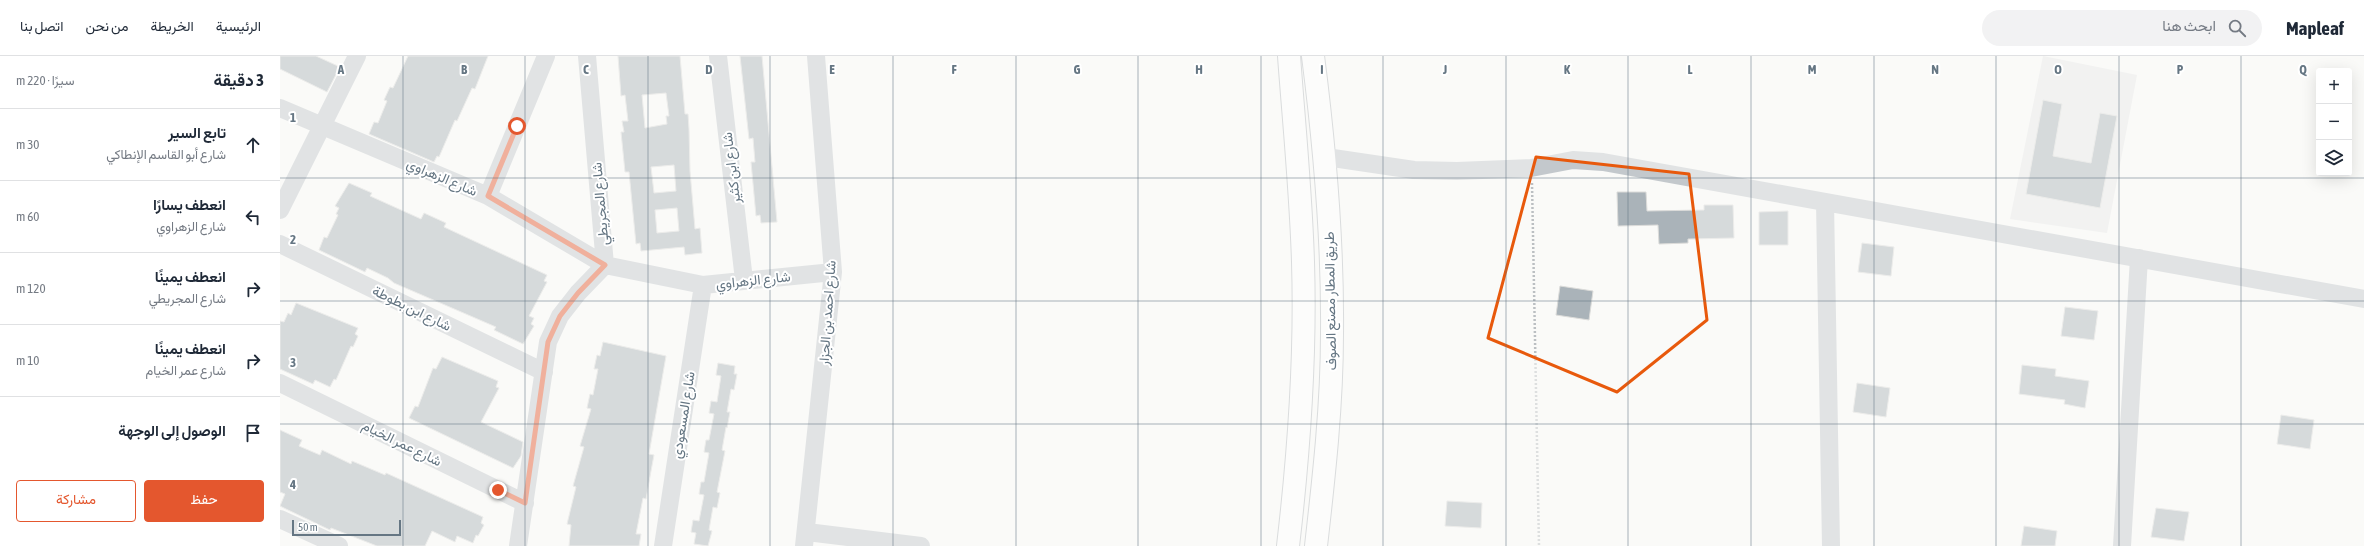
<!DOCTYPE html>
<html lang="ar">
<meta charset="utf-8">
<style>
body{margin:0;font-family:"Asap Condensed",Vazirmatn,sans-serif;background:#f2f2f3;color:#1f2937;direction:rtl}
.controls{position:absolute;right:12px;top:12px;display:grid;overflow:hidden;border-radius:4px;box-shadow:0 4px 16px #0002}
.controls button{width:36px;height:36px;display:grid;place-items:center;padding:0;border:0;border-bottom:1px solid #e0e1e3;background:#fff;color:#1f2937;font:20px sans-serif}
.scale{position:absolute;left:12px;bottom:10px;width:109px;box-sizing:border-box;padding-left:4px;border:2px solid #657683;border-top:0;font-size:11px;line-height:14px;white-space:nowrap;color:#657683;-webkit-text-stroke:3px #fff;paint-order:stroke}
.stop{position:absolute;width:12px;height:12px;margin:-9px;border:3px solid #e4572e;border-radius:50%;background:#fff}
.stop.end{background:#e4572e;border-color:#fff;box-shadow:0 1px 4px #0008}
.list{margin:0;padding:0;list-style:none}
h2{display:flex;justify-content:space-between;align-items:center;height:52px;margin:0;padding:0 16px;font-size:17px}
h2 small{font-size:13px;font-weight:400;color:#747a83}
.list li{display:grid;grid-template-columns:26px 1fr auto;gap:12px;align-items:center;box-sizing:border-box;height:72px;padding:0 16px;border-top:1px solid #e0e1e3}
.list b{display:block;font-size:15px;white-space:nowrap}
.list p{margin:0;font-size:13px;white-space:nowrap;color:#747a83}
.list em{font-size:13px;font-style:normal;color:#747a83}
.actions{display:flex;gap:8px;padding:12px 16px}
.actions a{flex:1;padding:9px 0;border:1px solid #e4572e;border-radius:4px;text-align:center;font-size:14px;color:#e4572e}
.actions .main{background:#e4572e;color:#fff}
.icon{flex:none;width:22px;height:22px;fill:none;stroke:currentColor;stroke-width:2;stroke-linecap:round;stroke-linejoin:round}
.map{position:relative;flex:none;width:2084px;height:490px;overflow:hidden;direction:ltr}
header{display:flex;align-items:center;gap:24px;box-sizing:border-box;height:56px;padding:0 20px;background:#fff;border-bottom:1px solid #e0e1e3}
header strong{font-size:19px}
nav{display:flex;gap:22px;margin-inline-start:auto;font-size:14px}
.search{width:280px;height:36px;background:#f2f2f3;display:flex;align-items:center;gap:10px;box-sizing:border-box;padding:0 14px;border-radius:22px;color:#747a83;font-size:15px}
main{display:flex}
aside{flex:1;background:#fff}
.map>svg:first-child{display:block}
</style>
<header>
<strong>Mapleaf</strong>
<div class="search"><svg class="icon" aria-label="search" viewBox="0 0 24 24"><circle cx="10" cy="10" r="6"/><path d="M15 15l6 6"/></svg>ابحث هنا</div>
<nav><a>الرئيسية</a><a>الخريطة</a><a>من نحن</a><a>اتصل بنا</a></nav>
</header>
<main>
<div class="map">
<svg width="2084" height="490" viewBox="0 0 2084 490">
<rect width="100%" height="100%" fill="#fafaf8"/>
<path fill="#e8e9e9" d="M1763,0L1857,19L1827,177L1730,163Z"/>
<path fill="#aab3b9" stroke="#dcdcda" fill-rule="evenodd" d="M0,0H36L60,11L47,36L0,13Z
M128,0H208L195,33L192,32L177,65L175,64L159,101L157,100L154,106L89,78L94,66L98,67L107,45L104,44L110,31L113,32Z
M338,0H400L405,58H408L409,73L410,115L415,173L420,172L422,197L405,199L404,191L361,195L360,187L356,188L349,116H345L341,76H344L342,65H348L345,39L341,40ZM386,37L389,60H386L387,68L365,72L362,39ZM394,109L396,135L374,137L371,111ZM397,152L399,175L377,177L375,154Z
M460,0H482L497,166L481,167L480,159L476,160L471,106H475L473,82L469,83Z
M1763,44L1782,48L1773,100L1811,107L1820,57L1837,60L1820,152L1746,138Z
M69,127L92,137L90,140L141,163L144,157L166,167L164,171L267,219L264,225L267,226L249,260L254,262L251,268L254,270L243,288L214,274L216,271L114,227L108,222L87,212L85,216L39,194L44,181L47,182L58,159L56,158L59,152L55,150Z
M1337,136H1366L1367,155L1424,154V149H1453L1454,182L1408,183V187L1379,188L1378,169L1338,170Z
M1508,155V189H1479V156Z
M1582,187L1614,191L1611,220L1578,216Z
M1280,230L1313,235L1309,264L1276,259Z
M16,247L78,272L75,278L78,280L73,291L71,290L56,324L54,323L50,331L35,324L33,328L0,313V265L4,266L8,257L11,259Z
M1785,251L1818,255L1814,284L1781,280Z
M323,286L386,300L369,398L374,399L371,415L366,443L363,442L356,478H361L359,490H289L291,469L287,468L296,431L293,430L304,391L300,390L311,353L307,352L310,338L313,339L318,313H314L317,299L320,300Z
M162,301L218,325L216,331L219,332L201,366L243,386L241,400L233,412L129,362L135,350L138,351L153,312L156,313Z
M438,307L455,310L454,318H457L454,334L451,333L447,356H450L447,372L446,371L442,394L445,395L437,436L440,437L437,452L433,451L429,474L432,475L428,490L414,488L416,477L411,476L413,464L419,465L424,439L419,438L421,426H424L429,397L424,396L426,384H429L434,358L429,357L431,345L437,346L441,320L436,319Z
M1742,309L1776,313L1775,320L1809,325L1805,352L1784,348L1785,344L1739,338Z
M1577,327L1610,332L1606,361L1573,356Z
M2001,359L2034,364L2030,393L1997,388Z
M0,374L22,384L19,390L40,399L42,394L71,408L72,405L105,419L106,417L203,461L201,467L204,469L198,480L196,479L193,487L177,480L175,486L152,475L145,490H97L51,472L50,474L6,453L0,450L5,438L0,436Z
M1167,445L1202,447L1201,472L1165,470Z
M1876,452L1909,456L1904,485L1871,481Z
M1744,470L1777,475L1775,490H1741Z"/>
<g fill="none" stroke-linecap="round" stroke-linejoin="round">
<defs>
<path id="highway" d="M1033,0C1045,93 1053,185 1052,278C1052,349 1044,420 1036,490
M1008,490C1019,396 1026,301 1023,206C1021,137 1014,68 1009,0"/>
</defs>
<use href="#highway" stroke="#b4b9bd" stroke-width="24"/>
<path stroke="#bbbfc2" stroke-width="2.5" stroke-dasharray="2 2" stroke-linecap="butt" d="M1252,127L1259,490"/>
<path stroke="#c3c8cc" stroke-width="18" d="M438,0L464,224
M0,52L208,140L325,209L423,229L553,216
M1046,101L1134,114L1177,115L1251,112L1293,104L1323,106L2084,243
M208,140L266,0
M1545,146L1551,490
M0,154L77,0
M0,188L264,316
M0,327L245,447
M0,463L59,490
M527,476L641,490
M238,490L268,286L280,260L298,237L325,209L307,0
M383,490L423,229
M524,490L553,216L536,0
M1842,490L1859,202"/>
<use href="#highway" stroke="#fff" stroke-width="22"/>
</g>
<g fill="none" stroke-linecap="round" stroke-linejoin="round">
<path stroke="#e4572e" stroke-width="5" d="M218,434L245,447L268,286L280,260L298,237L325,209L208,140L237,70"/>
</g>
<path d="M0 0H2084V490H0ZM1256,101L1409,118L1427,264L1337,336L1208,282Z" fill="#fafaf8" fill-opacity=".55" fill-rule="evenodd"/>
<path fill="none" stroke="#e8590c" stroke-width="3" stroke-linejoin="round" d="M1256,101L1409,118L1427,264L1337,336L1208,282Z"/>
<path fill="none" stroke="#657683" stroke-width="1" stroke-opacity="0.55" d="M123,0V490M245,0V490M368,0V490M490,0V490M613,0V490M736,0V490M858,0V490M981,0V490M1103,0V490M1226,0V490M1348,0V490M1471,0V490M1594,0V490M1716,0V490M1839,0V490M1961,0V490M0,122H2084M0,245H2084M0,368H2084"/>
<g text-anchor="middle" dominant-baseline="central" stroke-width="4" stroke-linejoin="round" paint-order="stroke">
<g font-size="14" fill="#657683" stroke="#fff">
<text transform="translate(451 112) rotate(-97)">شارع ابن كثير</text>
<text transform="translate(162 121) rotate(23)">شارع الزهراوي</text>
<text transform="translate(320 148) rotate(-95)">شارع المجريطي</text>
<text transform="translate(473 224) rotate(-6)">شارع الزهراوي</text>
<text transform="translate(1050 245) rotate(-91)">طريق المطار مصنع الصوف</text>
<text transform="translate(132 252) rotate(26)">شارع ابن بطوطة</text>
<text transform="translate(547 257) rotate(-86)">شارع احمد بن الجزار</text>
<text transform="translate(403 359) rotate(-81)">شارع المسعودي</text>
<text transform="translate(122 387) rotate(26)">شارع عمر الخيام</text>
</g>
</g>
<g font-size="13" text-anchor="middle" font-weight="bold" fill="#657683" stroke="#fff" stroke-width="4" stroke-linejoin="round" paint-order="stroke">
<text x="61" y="18">A</text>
<text x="184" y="18">B</text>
<text x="306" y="18">C</text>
<text x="429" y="18">D</text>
<text x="552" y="18">E</text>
<text x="674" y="18">F</text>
<text x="797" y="18">G</text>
<text x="919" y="18">H</text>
<text x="1042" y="18">I</text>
<text x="1165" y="18">J</text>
<text x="1287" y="18">K</text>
<text x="1410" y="18">L</text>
<text x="1532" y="18">M</text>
<text x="1655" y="18">N</text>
<text x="1778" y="18">O</text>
<text x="1900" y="18">P</text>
<text x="2023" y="18">Q</text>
<text x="13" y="66">1</text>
<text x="13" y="188">2</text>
<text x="13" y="311">3</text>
<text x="13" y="433">4</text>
</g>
</svg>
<div class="controls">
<button>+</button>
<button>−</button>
<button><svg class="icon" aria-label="layers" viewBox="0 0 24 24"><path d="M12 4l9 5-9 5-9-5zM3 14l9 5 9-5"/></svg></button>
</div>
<div class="scale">50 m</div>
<div class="stop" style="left:237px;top:70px"></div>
<div class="stop end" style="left:218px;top:434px"></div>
</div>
<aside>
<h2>3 دقيقة<small>سيرًا · 220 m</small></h2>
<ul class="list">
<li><svg class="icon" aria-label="ahead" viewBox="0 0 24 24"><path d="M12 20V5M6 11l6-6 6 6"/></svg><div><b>تابع السير</b><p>شارع أبو القاسم الإنطاكي</p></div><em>30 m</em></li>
<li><svg class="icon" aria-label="left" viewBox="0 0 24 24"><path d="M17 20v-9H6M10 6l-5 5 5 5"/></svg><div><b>انعطف يسارًا</b><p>شارع الزهراوي</p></div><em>60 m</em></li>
<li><svg class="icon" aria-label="right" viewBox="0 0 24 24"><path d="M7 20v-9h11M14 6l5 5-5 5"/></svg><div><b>انعطف يمينًا</b><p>شارع المجريطي</p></div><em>120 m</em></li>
<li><svg class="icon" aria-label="right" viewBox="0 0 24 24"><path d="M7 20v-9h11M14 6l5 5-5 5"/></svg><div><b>انعطف يمينًا</b><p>شارع عمر الخيام</p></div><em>10 m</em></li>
<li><svg class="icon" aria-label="arrive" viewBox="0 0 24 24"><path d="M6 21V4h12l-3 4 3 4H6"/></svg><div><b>الوصول إلى الوجهة</b></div></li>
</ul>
<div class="actions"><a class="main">حفظ</a><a>مشاركة</a></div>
</aside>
</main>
